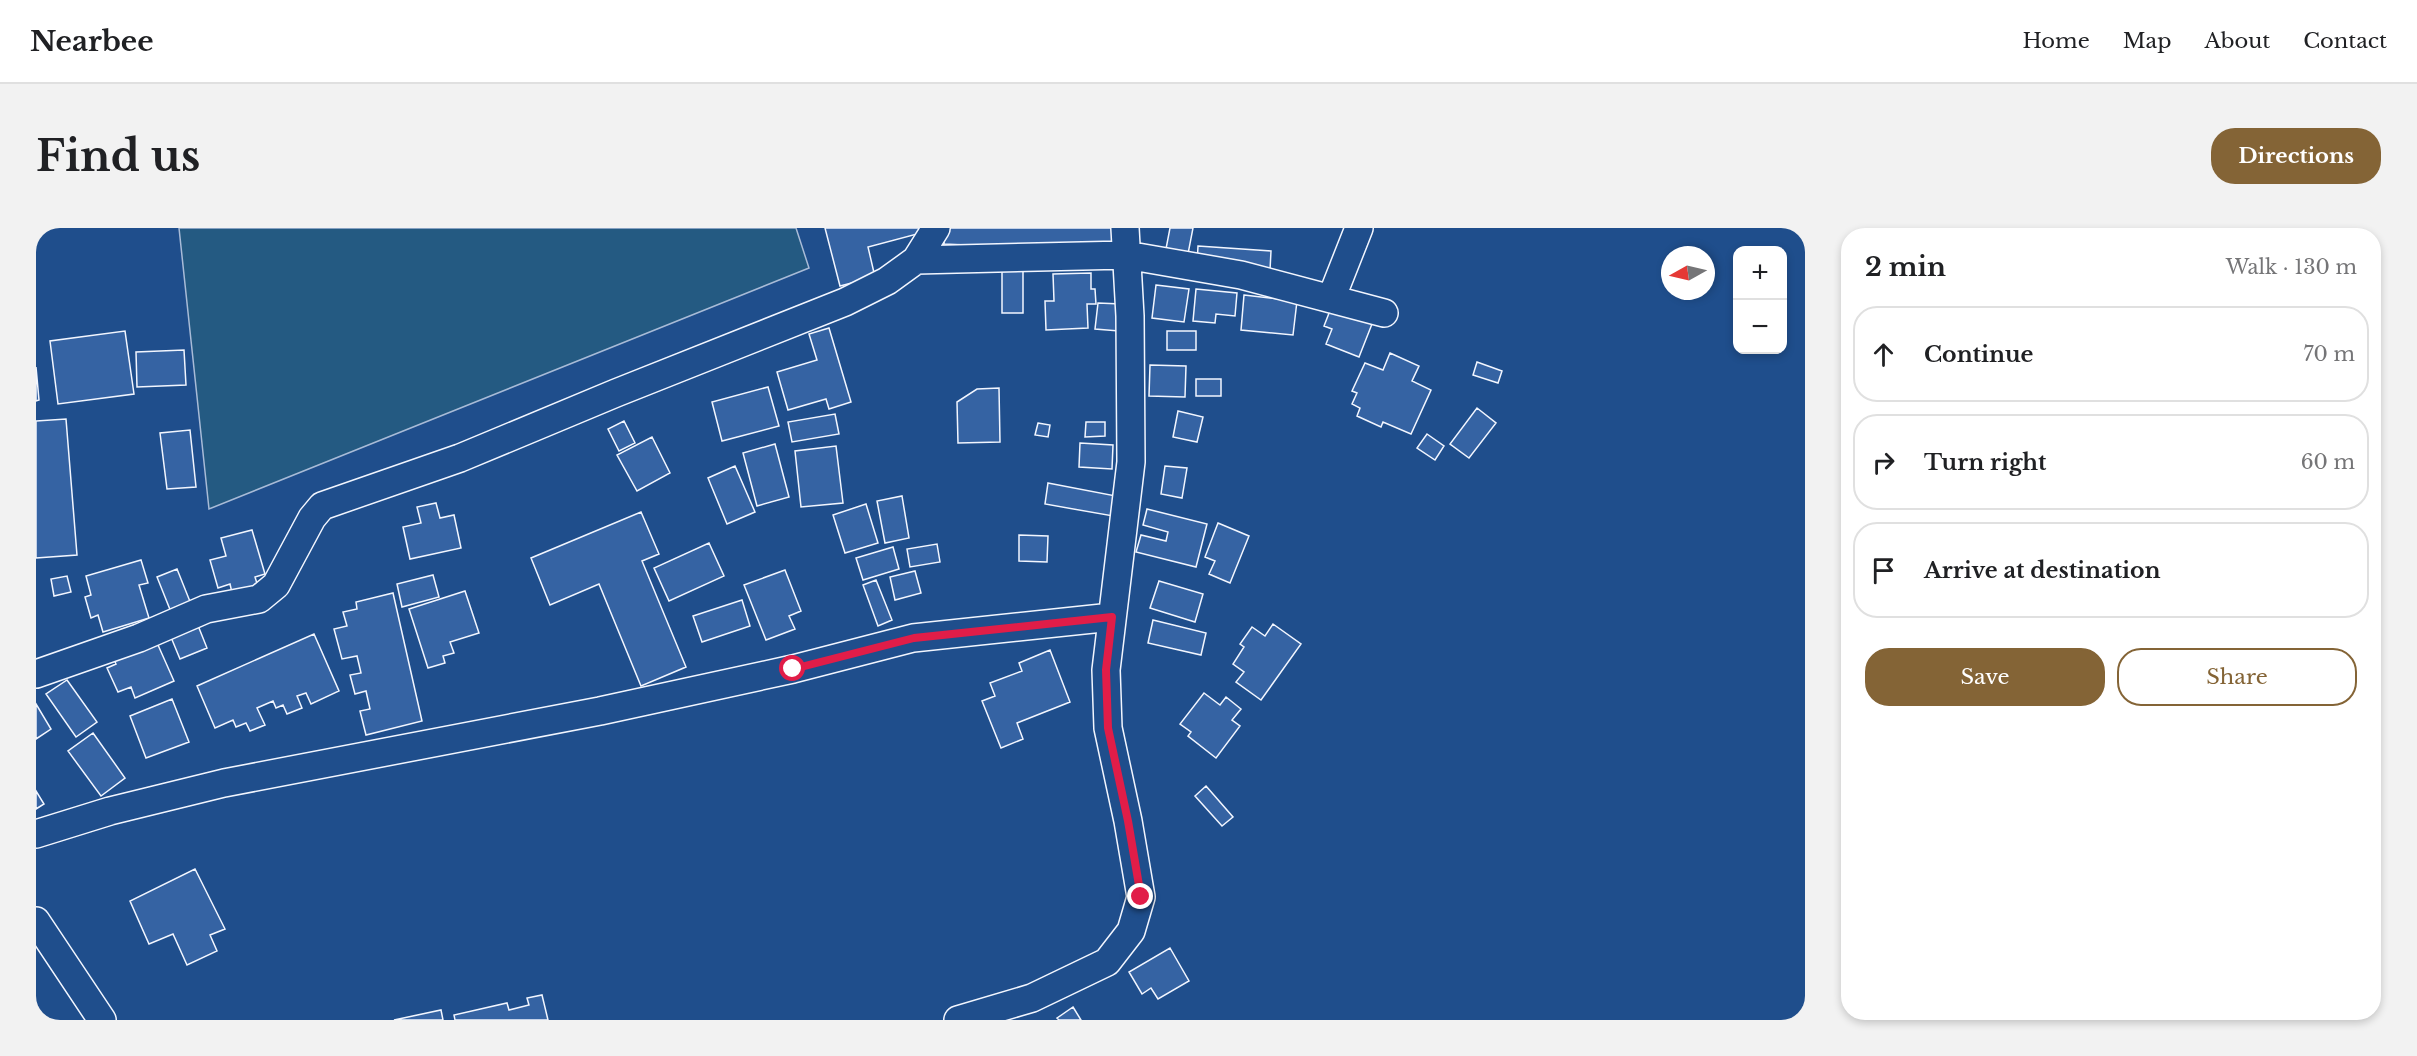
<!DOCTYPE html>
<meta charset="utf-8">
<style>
body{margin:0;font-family:"Libre Baskerville",serif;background:#f2f2f2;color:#202124}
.controls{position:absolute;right:18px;top:18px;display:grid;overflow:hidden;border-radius:12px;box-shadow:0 3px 9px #0003}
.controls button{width:54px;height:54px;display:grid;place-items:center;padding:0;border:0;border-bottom:2px solid #e0e0e0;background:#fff;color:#202124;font:30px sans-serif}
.compass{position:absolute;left:1625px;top:18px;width:54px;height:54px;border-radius:50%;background:#fff;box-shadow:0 3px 9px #0003;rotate:262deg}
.stop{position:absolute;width:18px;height:18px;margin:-14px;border:4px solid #e11d48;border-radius:50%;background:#fff}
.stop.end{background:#e11d48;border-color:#fff;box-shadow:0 2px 6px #0008}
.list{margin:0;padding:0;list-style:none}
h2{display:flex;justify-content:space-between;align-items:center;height:78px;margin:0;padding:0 24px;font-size:26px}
h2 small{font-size:20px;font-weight:400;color:#757577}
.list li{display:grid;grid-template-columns:39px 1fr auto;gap:18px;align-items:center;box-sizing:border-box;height:96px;margin:0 12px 12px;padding:0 12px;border:2px solid #e0e0e0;border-radius:24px}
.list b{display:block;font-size:22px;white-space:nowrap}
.list em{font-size:20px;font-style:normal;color:#757577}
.actions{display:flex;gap:12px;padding:18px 24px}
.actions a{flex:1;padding:14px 0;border:2px solid #846436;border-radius:24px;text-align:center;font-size:21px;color:#846436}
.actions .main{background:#846436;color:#fff}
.icon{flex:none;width:33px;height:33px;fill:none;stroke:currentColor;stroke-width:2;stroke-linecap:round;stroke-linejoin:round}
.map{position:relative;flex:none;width:1769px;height:792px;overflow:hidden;border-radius:24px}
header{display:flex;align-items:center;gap:36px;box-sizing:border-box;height:84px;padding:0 30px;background:#fff;border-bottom:2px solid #e0e0e0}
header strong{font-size:28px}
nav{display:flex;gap:33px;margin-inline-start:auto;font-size:21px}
.intro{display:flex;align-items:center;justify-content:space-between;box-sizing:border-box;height:144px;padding:0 36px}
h1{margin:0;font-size:42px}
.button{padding:15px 27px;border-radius:24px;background:#846436;color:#fff;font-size:21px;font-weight:700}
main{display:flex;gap:36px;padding:0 36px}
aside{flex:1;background:#fff;border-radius:24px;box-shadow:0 3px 9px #0003}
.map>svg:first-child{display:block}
</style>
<header>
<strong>Nearbee</strong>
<nav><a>Home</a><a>Map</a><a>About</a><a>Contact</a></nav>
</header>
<div class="intro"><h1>Find us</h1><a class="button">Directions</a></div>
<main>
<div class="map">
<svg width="1769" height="792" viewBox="0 0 1769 792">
<rect width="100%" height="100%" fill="#1f4e8c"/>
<path fill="#245a82" stroke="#a8bbd7" stroke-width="1.5" d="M143,0H760L773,40L173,281Z"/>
<path fill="#3563a3" stroke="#f2f6ff" stroke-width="1.5" d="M789,0H900V1L832,19L839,49L804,58Z
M908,0H1088L1086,24L908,16Z
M1134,0H1157L1151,31L1129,26Z
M1162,18L1235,23L1234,42L1161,37Z
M966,43H987V85H966Z
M1055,45V61H1059L1060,76H1051L1052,100L1010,102L1009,73H1018L1017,46Z
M1120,57L1153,61L1148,94L1116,90Z
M1160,61L1201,65L1199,88L1180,86L1179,95L1157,93Z
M1208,67L1261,73L1257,107L1205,102Z
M1062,75L1085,76L1083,103L1059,101Z
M1295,80L1336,96L1323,129L1290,116L1296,101L1288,98Z
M793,100L815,174L793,181L790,171L752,182L741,144L781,132L773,106Z
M89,103L98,166L22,176L14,113Z
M1131,103H1160V122H1131Z
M148,122L150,157L101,159L100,124Z
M1354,125L1383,138L1376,153L1395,162L1375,206L1347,194L1345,199L1321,188L1324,180L1316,176L1321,165L1316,163L1329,135L1347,142Z
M1441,134L1466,143L1462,155L1437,147Z
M1114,137L1150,138L1149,169L1113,168Z
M0,139L3,172L0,173Z
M1160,151H1185V168H1160Z
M732,159L743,198L686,213L676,174Z
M963,160L964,214L922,215L921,174L941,161Z
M1441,180L1460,195L1433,230L1414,216Z
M1142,183L1167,189L1161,214L1137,209Z
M799,186L803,206L756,214L752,194Z
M30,191L41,327L0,330V193Z
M588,193L599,215L583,223L572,201Z
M1050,194H1069V208L1049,209Z
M1002,195L1014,197L1012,209L999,207Z
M154,202L160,259L131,261L124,205Z
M1391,206L1408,218L1399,232L1381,220Z
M616,209L634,245L601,263L581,227Z
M1044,215L1077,217L1076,241L1043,239Z
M739,216L753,269L721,278L707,225Z
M800,218L807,275L765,279L759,223Z
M699,238L719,284L691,296L672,250Z
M1129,238L1151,240L1146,270L1125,266Z
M1012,255L1080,268L1077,288L1009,276Z
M866,268L873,310L849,315L841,273Z
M400,275L404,290L418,287L425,320L374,331L367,299L385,295L381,279Z
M830,276L842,315L809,325L797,287Z
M1111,281L1171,296L1160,339L1100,324L1105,307L1130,313L1132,304L1107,297Z
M605,284L623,326L606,333L650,439L605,458L563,356L514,377L495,330Z
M1182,295L1213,308L1194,355L1173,346L1179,333L1169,329Z
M216,302L229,346L219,349L223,362L197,369L194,356L182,360L174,332L190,328L185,310Z
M983,307L1012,308L1011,334L983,333Z
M673,315L688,348L633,373L618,340Z
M901,316L904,334L874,339L871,321Z
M857,319L863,341L827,352L820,330Z
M105,332L112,355L103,357L113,390L67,404L62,387L55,390L49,369L55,367L50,348Z
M141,341L157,381L137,389L121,349Z
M749,342L765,383L753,388L759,401L730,412L708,357Z
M879,343L885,365L859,372L854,349Z
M397,347L403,369L366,379L361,356Z
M31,348L35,364L18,368L15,351Z
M840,352L856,392L842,398L827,357Z
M1123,353L1167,366L1159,394L1114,380Z
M429,363L443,405L414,414L418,425L407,428L409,435L392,440L373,381Z
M357,365L386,493L330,507L324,483L334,481L330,463L319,466L314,447L325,445L321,428L306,431L298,401L311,398L307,384L321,381L320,374Z
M706,372L714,398L666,414L657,388Z
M159,390L171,420L144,431L132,402Z
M1117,392L1170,405L1165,427L1112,415Z
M1237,396L1265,416L1225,472L1200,454L1208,444L1197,436L1208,419L1204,416L1216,399L1229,408Z
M278,406L303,463L275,476L270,465L261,468L266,480L251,486L247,477L240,480L237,473L221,480L229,497L214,503L210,495L200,499L197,492L179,500L161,458Z
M118,408L138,453L99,470L95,459L82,464L71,440L80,436L76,427Z
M1014,422L1034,474L981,495L987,511L965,520L946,473L959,468L954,455L986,443L983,435Z
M31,452L61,494L40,509L10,466Z
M1168,465L1184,477L1190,469L1205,481L1196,492L1204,498L1180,530L1152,508L1155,504L1144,496Z
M136,471L153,514L110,530L94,488Z
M0,476L15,501L0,511Z
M57,505L89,550L65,568L32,523Z
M1170,558L1197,589L1186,598L1159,568Z
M0,563L8,576L0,581Z
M159,641L189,701L174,707L181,723L151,737L137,706L113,716L94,673Z
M1134,720L1153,753L1122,771L1115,760L1106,766L1093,744Z
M506,767L512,792H419L418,787L471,775L473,782L493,777L491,770Z
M1037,779L1045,792H1023L1021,790Z
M405,782L407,792H358Z"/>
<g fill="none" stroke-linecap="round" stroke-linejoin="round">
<defs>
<path id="street" d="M880,32L1090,27L1205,47L1348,85
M1295,71L1323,0
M0,446L103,410L170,381L223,371L240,357L276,290L286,278L424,230L580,165L809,74L851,53L880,32L900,0
M0,606L74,583L188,555L564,483L757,441L877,410L1076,389
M0,693L66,792
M922,792L996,770L1071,734L1095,703L1105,669L1092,593L1072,500L1070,442L1095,234L1094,88L1089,0"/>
</defs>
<use href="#street" stroke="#f2f6ff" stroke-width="30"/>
<use href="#street" stroke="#1f4e8c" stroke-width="27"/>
</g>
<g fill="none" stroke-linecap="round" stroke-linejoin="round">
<path stroke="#e11d48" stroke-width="8" d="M757,441L878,410L1076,389L1070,442L1072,500L1092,593L1105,669"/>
</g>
</svg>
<div class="controls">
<button>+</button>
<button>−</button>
</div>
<svg class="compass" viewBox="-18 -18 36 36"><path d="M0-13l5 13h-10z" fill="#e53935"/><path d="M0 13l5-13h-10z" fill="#757577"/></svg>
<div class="stop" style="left:757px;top:441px"></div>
<div class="stop end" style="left:1105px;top:669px"></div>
</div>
<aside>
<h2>2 min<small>Walk · 130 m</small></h2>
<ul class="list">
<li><svg class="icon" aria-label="ahead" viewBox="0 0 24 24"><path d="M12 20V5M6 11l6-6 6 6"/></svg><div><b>Continue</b></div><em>70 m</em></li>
<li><svg class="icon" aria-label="right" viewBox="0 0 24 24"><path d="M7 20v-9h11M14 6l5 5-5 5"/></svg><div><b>Turn right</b></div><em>60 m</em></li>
<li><svg class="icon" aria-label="arrive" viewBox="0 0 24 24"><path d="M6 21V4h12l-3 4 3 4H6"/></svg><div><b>Arrive at destination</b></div></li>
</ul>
<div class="actions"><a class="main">Save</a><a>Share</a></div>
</aside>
</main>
